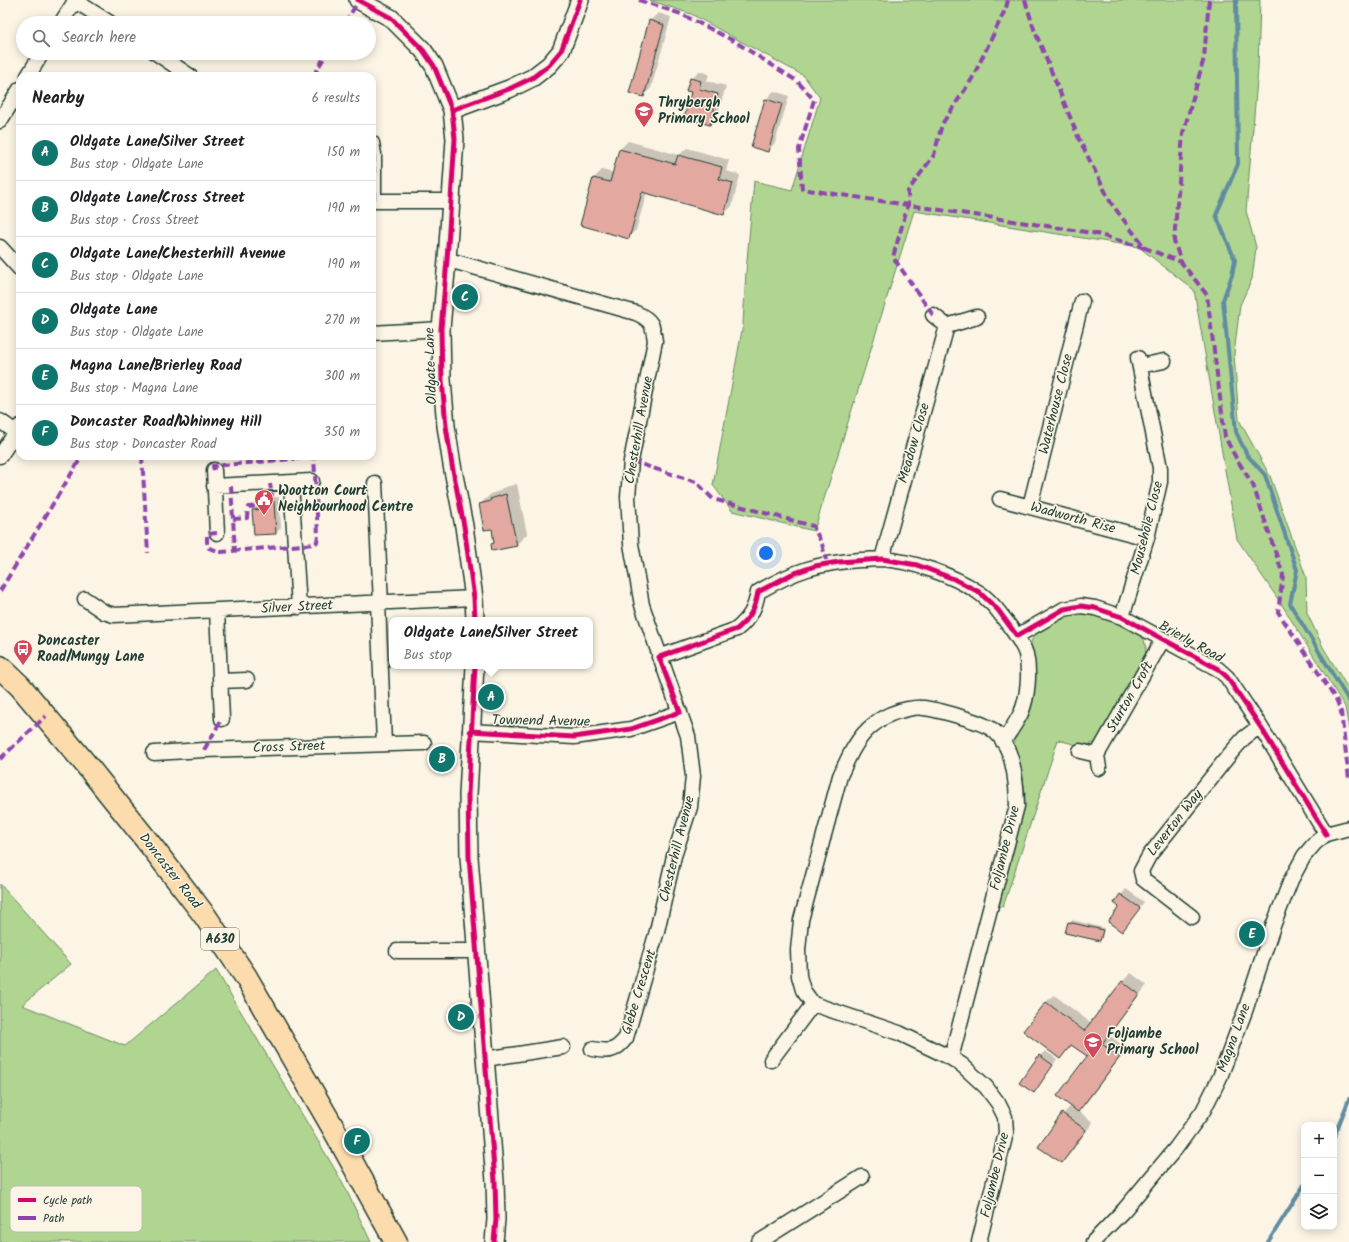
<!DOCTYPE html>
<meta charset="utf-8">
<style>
body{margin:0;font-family:Kalam,sans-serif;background:#f2f2f2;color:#202124}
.controls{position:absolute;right:12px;bottom:12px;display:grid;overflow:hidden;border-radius:8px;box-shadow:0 2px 10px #0003}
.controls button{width:36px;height:36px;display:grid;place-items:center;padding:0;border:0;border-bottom:1px solid #e0e0e0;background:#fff;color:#202124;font:20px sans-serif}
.you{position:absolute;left:766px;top:553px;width:14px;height:14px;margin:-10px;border:3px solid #fff;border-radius:50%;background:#1a73e8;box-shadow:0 0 0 6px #1a73e833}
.badge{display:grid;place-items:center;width:26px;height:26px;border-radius:50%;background:#0f766e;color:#fff;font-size:13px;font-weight:700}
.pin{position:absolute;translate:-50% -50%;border:2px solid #fff;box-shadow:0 1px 4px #0006}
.popup{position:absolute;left:389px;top:617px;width:204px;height:52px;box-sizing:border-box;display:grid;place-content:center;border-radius:8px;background:#fff;filter:drop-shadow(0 1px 3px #0005);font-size:13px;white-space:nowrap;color:#757577}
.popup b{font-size:15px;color:#202124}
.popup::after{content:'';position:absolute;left:50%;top:100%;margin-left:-8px;border:8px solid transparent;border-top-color:#fff}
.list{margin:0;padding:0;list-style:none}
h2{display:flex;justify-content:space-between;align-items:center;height:52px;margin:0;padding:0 16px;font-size:17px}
h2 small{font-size:13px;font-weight:400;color:#757577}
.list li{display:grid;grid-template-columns:26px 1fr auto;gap:12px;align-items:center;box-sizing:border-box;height:56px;padding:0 16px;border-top:1px solid #e0e0e0}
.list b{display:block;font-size:15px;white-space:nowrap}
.list p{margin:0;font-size:13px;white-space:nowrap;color:#757577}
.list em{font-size:13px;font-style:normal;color:#757577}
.icon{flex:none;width:22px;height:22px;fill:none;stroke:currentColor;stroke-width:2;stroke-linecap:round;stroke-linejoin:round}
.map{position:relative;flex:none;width:1349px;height:1242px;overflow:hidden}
.search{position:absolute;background:#fff;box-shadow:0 2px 10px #0003;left:16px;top:16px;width:360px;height:44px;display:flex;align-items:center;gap:10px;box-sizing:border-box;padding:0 14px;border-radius:22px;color:#757577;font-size:15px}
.panel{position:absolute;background:#fff;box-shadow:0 2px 10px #0003;left:16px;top:72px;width:360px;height:388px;border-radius:12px}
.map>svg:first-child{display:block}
</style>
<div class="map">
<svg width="1349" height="1242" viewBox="0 0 1349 1242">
<rect width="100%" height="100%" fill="#fcf5e5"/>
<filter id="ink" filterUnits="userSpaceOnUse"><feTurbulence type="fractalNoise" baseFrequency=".025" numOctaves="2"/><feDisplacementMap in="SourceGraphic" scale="8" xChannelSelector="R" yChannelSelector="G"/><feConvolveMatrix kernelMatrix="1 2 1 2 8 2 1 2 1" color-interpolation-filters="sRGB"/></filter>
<g filter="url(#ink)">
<path fill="#b0d591" stroke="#688962" d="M649,0H1260L1258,68L1246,211L1256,247L1252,279L1240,305L1234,354L1239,420L1270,476L1306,577L1307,613L1323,647L1349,690V730L1345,707L1282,605L1237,539L1194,290L1139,247L914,211L814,531L732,511L713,485L743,325L746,272L754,181L792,190L820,98L804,76L691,14Z
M1083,611L1102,614L1143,636L1146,648L1145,657L1114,709L1101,737L1095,743L1081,746L1058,740L1003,907L998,905L1023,810L1025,793L1021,770L1014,747V738L1029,712L1034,693L1035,676L1031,651V642L1035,633L1063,616Z
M0,884L71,964L22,1005L125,1046L216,970L343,1183L371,1242H0Z"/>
<path fill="#0003" d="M658,13L671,17L651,88L643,96L650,21Z
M699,71L709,74L707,81L726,86L717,116L709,124L692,92L691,79Z
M774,91L789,96L775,143L767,151L766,99Z
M628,141L679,155L687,148L729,160L726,171L740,175L732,206L724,214L647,192L636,230L628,238L594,178L602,170L613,173L620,149Z
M517,484L527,534L516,545L492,544L495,542L493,527L480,504L491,494L499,491L502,488Z
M273,497H279L281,528L276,533L253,511L258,505H268L267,502Z
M1126,889L1144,902L1122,931L1121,907L1115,903Z
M1072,920L1104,928L1102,938L1099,940L1069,922Z
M1131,973L1147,985L1109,1035L1127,1049L1086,1103L1078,1111L1093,1122L1070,1154L1062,1162L1063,1114L1071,1106L1088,1056L1073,1044L1060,1058L1046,1002L1054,995L1091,1023L1123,981Z
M1045,1051L1057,1059L1039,1086L1034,1091L1040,1056Z"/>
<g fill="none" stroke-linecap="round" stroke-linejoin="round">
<path stroke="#608ca1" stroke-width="4" d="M1236,0L1238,164L1216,215L1235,260L1232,275L1223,300L1236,432L1247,455L1265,475L1297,570L1290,604L1349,701
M1334,1137L1349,1099
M1268,1242L1304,1185"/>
</g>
<path fill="#e3a9a0" stroke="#1f3d34" d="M649,20L664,25L644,97L629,93Z
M690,78L701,81L699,89L718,94L710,125L684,118L691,92L686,91Z
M765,99L782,104L768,152L751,147Z
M619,149L675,164L678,155L722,167L719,179L733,183L724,215L642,192L629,239L580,225L593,178L610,182Z
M506,494L517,546L492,551L491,544L494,543L492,529L484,530L479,504L491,501L490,499Z
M274,501L276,534L254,535L252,510L267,509L266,502Z
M1120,894L1140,908L1122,932L1108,922L1119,907L1114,903Z
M1068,922L1103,930L1100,941L1065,933Z
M1122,981L1139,994L1102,1044L1120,1057L1078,1112L1057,1096L1087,1056L1071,1045L1060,1059L1023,1031L1046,1002L1084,1031Z
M1039,1055L1053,1065L1034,1093L1019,1083Z
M1062,1113L1086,1130L1062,1163L1038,1147Z"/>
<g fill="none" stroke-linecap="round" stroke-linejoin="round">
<defs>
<path id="minor" d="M74,0L110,23
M61,23L75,1
M156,53L190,76
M28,76L42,53
M0,121L20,89
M372,143L374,154V201
M372,201H450
M0,247L20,269
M447,260L456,262L636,313C652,320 653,325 655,341L631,461L628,497L631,544L642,605L688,736L693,776L690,807L674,856L657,931L626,1038C615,1052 609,1052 592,1049
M933,315L947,326L977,317
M372,333L441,329
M1140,366L1164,361
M0,421L16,432
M0,456L20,426
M214,470L217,533
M291,483L299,607
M375,483L381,603
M214,486L312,481
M1000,499L1147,538
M1030,506L1082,301
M882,559L947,326
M85,599L104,612L114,615L474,598
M378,603L384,743
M217,611L222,719
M1122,617L1147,538L1160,482V468L1138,358
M1017,636L1064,609L1081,606L1095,608L1122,617L1218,669L1227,677L1260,726L1326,834
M659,657L737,629C750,618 755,609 758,592C794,571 818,563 860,560C867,560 875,559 882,559C912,561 953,575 978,592C992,601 1001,615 1011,628C1016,635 1023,645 1026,654C1030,672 1028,697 1021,713C1016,723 1009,733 1003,742
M220,681L247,680
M470,731L574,737L631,729L680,712
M1080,751L1097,755L1099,768
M154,753L204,750L424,743
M1097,755L1163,639
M1192,917L1143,879L1141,871L1149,856L1230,754L1244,738L1260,726
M397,951H477
M951,1058L1017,806C1017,787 1014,757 1003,741C1000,737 996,732 993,730C983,722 936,709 923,708C919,707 913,708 908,709C896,711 882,717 873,725C857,737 848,758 840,776L801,920L798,950L799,976L803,990L813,1004L899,1033L951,1058L962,1065L986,1087L998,1103L1005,1117L1006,1133L979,1242
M485,1059L563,1047
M771,1060L813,1004
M759,1242L862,1177
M1093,1242L1124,1210L1176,1148L1203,1111L1220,1077L1245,1011L1273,926L1291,880L1304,856L1315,843L1326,834L1349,828"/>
<path id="tertiary" d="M358,0L391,18L423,50L434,66L452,110L455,139L447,260L441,329L442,380L446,426L452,465L464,526L474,598L475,620
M452,110L509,89L532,78L549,65L561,51L580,0
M475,666L468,795L469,857L495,1181L496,1219L494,1242"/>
<path id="primary" d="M0,667L20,686L84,762L152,847L205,916L246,977L332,1126L396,1242"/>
</defs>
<use href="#minor" stroke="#1f3d34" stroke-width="17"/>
<use href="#tertiary" stroke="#1f3d34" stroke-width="20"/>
<use href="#primary" stroke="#1f3d34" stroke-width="25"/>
<use href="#minor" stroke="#fcf5e5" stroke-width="14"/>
<use href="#tertiary" stroke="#fcf5e5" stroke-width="17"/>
<use href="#primary" stroke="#fcdcac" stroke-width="22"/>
<path stroke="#8e44ad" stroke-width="4" stroke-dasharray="8 4" stroke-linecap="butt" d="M639,0L681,14L734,41L797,81L814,100L799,149L802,189L1093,233L1145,248
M1025,0L1034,29L1079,139L1111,203L1145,248L1181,262
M1209,0L1204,58L1183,134L1174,241L1181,262L1207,295L1225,437L1236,458L1253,485L1283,575L1278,612L1337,701L1341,712L1349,779
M345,23L359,0
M313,76L327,53
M372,143L374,154V201
M933,315L893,257L908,205V191L934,155L942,124L972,79L1006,8L1008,0
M142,456L148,553
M631,461L696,482L713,499L813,526L822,544L827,564
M214,470L213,466L314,457
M231,486L235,551
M233,519L247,518L248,507L262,506L266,501L272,495L270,484
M217,533L207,534V542L209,548L221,552L314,544L317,542L318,535L314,456
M0,591L82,456
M204,750L222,719
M0,759L46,716"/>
<defs>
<path id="cycleway" d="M358,0L391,18L423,50L434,66L452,110L455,139L447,260L441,329L442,380L446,426L452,465L464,526L474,598L475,620
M452,110L509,89L532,78L549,65L561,51L580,0
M475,666L468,795L469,857L495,1181L496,1219L494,1242
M470,731L574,737L631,729L680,712L659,657L737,629C750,618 755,609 758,592L792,574L815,566L839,562L882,559L917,565L954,579L979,592L998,610L1017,636L1064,609L1081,606L1095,608L1122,617L1218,669L1227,677L1260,726L1326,834"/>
</defs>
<use href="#cycleway" stroke="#fcf5e5" stroke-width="8"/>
<use href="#cycleway" stroke="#d6006c" stroke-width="5"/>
</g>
</g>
<defs>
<symbol id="school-pin" viewBox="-11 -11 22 30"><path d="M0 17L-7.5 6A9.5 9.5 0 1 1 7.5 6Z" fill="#d1495b" stroke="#fcf5e5"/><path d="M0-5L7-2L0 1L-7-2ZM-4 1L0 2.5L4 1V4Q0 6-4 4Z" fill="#fff"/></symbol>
<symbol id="civic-pin" viewBox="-11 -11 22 30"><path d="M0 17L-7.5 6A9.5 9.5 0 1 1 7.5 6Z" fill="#d1495b" stroke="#fcf5e5"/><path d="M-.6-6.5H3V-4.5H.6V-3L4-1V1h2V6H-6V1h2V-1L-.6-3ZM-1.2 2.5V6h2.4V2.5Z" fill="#fff"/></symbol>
<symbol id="bus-pin" viewBox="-11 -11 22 30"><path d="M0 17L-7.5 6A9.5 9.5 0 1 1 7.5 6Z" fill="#d1495b" stroke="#fcf5e5"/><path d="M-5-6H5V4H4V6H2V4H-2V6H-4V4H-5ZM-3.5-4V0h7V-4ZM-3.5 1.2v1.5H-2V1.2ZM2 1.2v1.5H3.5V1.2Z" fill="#fff"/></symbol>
</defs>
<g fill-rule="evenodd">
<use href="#school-pin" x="633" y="100" width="22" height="30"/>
<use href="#civic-pin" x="253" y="488" width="22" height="30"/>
<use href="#bus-pin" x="12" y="638" width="22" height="30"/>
<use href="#school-pin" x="1082" y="1031" width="22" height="30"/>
</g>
<g text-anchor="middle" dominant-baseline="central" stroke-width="3" stroke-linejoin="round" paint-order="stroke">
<rect fill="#fcf5e5" stroke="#617469" stroke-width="1" x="201" y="928" width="38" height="22" rx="3"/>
<g font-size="13" font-weight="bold" fill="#1f3d34">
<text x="220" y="939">A630</text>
</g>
<g font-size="14" font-weight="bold" fill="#1f3d34" stroke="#fcf5e5" text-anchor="start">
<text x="658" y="103">Thrybergh<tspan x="658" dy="16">Primary School</tspan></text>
<text x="278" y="491">Wootton Court<tspan x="278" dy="16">Neighbourhood Centre</tspan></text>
<text x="37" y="641">Doncaster<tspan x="37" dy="16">Road/Mungy Lane</tspan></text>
<text x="1107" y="1034">Foljambe<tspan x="1107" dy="16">Primary School</tspan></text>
</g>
<g font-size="14" fill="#1f3d34" stroke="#fcf5e5">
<text transform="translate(431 366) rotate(-92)">Oldgate Lane</text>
<text transform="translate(1056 404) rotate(-76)">Waterhouse Close</text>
<text transform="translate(639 430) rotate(-80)">Chesterhill Avenue</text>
<text transform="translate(914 443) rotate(-74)">Meadow Close</text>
<text transform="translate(1073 518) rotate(15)">Wadworth Rise</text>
<text transform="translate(1147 528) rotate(-76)">Mousehole Close</text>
<text transform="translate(297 607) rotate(-3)">Silver Street</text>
<text transform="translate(1191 642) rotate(29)">Brierly Road</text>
<text transform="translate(1130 697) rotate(-60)">Sturton Croft</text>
<text transform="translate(541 721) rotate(1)">Townend Avenue</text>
<text transform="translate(289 747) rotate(-2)">Cross Street</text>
<text transform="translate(1175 823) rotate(-52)">Leverton Way</text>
<text transform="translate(1005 848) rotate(-76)">Foljambe Drive</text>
<text transform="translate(677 849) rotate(-76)">Chesterhill Avenue</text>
<text transform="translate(170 871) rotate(52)">Doncaster Road</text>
<text transform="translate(639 992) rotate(-73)">Glebe Crescent</text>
<text transform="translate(1234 1038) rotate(-70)">Magna Lane</text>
<text transform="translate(995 1175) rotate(-77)">Foljambe Drive</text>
</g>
</g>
<rect x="10" y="1186" width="132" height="46" rx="6" fill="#fcf5e5" stroke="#babeb0" stroke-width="1"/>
<rect x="18" y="1198" width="18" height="4" fill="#d6006c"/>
<rect x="18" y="1216" width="18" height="4" fill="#8e44ad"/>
<g font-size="11" fill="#1f3d34">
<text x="43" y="1204">Cycle path</text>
<text x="43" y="1222">Path</text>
</g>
</svg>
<div class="controls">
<button>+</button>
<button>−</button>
<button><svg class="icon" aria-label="layers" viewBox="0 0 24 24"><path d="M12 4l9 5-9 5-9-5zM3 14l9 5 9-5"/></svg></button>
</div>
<div class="you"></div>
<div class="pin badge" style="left:491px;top:697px">A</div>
<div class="popup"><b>Oldgate Lane/Silver Street</b>Bus stop</div>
<div class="pin badge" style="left:442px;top:759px">B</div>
<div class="pin badge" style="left:465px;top:297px">C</div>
<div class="pin badge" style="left:461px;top:1017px">D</div>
<div class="pin badge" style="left:1252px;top:934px">E</div>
<div class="pin badge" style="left:357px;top:1141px">F</div>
<div class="search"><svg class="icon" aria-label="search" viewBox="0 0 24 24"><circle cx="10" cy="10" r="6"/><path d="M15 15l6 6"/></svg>Search here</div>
<section class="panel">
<h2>Nearby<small>6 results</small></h2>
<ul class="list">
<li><span class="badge">A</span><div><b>Oldgate Lane/Silver Street</b><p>Bus stop · Oldgate Lane</p></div><em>150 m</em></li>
<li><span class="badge">B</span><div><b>Oldgate Lane/Cross Street</b><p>Bus stop · Cross Street</p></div><em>190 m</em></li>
<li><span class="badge">C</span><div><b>Oldgate Lane/Chesterhill Avenue</b><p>Bus stop · Oldgate Lane</p></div><em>190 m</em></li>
<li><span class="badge">D</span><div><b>Oldgate Lane</b><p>Bus stop · Oldgate Lane</p></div><em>270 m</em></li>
<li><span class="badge">E</span><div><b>Magna Lane/Brierley Road</b><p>Bus stop · Magna Lane</p></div><em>300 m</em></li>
<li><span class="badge">F</span><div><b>Doncaster Road/Whinney Hill</b><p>Bus stop · Doncaster Road</p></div><em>350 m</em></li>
</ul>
</section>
</div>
